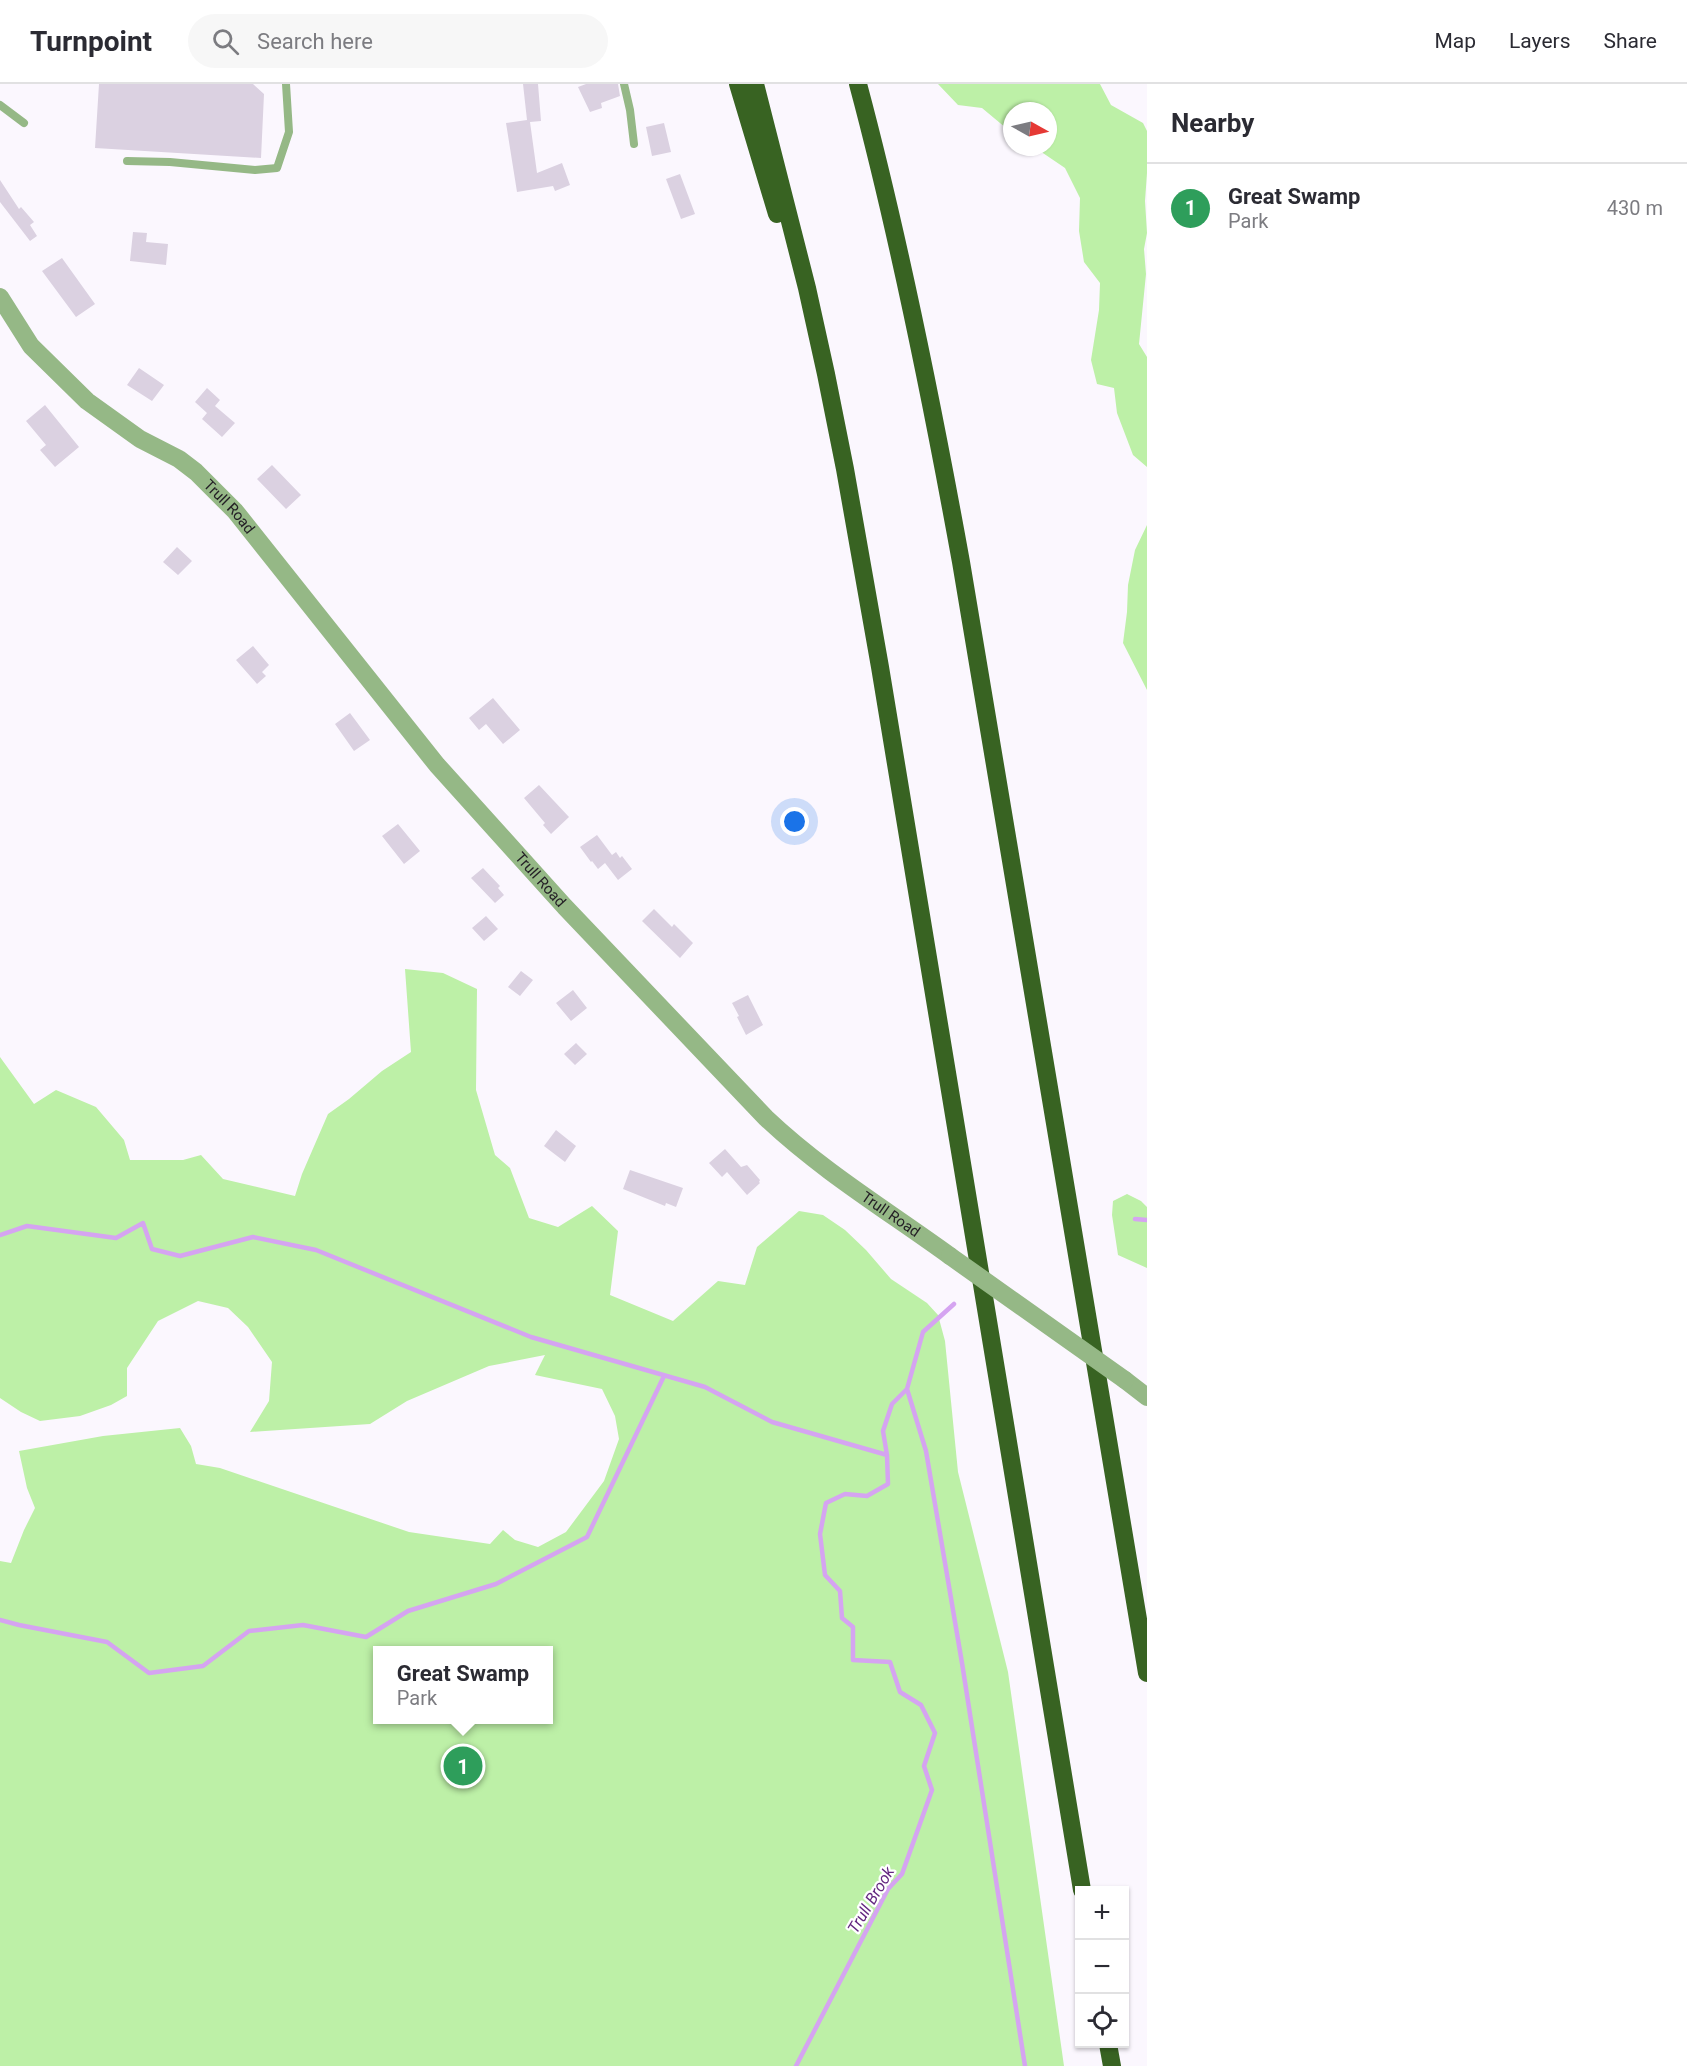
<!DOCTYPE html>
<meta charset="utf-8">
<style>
body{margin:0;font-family:Roboto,sans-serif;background:#f7f7f7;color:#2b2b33}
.controls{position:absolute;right:18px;bottom:18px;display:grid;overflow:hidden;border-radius:0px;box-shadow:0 2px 4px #0004}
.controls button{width:54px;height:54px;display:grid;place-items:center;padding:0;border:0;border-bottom:2px solid #e1e1e2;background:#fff;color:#2b2b33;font:30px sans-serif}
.compass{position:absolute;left:1003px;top:18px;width:54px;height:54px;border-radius:50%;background:#fff;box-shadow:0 2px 4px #0004;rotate:98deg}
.you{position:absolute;left:795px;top:738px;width:21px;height:21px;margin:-15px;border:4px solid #fff;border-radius:50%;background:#1a73e8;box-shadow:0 0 0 9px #1a73e833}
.badge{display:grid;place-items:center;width:39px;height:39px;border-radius:50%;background:#0f766e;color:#fff;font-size:20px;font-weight:700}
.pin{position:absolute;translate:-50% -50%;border:3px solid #fff;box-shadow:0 2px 6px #0006}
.popup{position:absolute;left:373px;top:1562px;width:180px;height:78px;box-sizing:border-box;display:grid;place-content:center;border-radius:0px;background:#fff;filter:drop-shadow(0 2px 4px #0005);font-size:20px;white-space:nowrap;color:#7c7c81}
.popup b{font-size:22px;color:#2b2b33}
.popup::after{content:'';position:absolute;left:50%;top:100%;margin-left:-12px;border:12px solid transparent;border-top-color:#fff}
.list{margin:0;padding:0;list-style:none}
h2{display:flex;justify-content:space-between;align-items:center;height:78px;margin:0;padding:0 24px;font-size:26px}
h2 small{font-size:20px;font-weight:400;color:#7c7c81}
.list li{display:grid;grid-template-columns:39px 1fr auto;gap:18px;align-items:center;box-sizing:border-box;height:90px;padding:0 24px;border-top:2px solid #e1e1e2}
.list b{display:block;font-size:22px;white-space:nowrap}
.list p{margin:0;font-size:20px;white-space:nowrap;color:#7c7c81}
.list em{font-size:20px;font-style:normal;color:#7c7c81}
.icon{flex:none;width:33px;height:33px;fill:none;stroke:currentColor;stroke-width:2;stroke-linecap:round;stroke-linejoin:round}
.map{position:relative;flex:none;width:1147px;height:1982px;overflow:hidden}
header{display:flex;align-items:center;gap:36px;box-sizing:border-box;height:84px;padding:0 30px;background:#fff;border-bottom:2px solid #e1e1e2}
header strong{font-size:28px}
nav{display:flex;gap:33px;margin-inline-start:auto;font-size:21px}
.search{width:420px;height:54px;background:#f7f7f7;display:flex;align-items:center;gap:15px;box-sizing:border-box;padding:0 21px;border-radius:33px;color:#7c7c81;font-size:22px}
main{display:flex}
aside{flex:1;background:#fff}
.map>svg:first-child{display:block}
</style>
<header>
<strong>Turnpoint</strong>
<div class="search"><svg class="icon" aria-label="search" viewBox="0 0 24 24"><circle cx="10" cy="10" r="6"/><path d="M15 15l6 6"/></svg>Search here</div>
<nav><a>Map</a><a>Layers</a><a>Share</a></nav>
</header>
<main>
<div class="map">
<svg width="1147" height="1982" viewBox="0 0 1147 1982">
<rect width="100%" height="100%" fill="#fbf7fe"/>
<path fill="#bdf0a7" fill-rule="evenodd" d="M938,0H1100L1111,21L1143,39L1147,47V89L1145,117L1147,149L1144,165L1146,190L1139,260L1147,273V383L1133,371L1117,329L1114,304L1097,300L1091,276L1099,226L1100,199L1084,178L1079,147L1080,114L1065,84L1034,63H1048V27H1012V49L982,24L958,21Z
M1147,441V606L1123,559L1127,528L1128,501L1135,466Z
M405,885L443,889L477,905L476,1006L495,1071L510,1084L529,1134L558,1143L592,1122L618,1147L610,1211L673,1237L718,1197L745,1201L757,1163L799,1127L823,1131L845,1146L866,1166L891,1195L927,1219L938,1231L945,1257L958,1388L1008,1588L1064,1982H0V1477L11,1479L24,1446L35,1424L27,1404L19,1367L103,1352L180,1344L191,1362L196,1380L220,1384L409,1448L490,1460L503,1446L515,1456L538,1463L566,1448L604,1397L619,1355L615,1332L602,1305L535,1291L545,1271L489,1282L407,1317L370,1340L250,1348L269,1317L272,1278L248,1243L228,1224L198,1217L158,1237L127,1284V1312L111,1321L80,1332L40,1337L21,1328L0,1314V973L34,1020L56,1006L96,1023L124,1056L130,1076H183L201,1071L223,1095L295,1112L302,1090L328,1030L349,1015L382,987L411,968ZM378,1566H548V1636H378Z
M1127,1110L1141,1117L1147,1123V1184L1118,1171L1112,1131L1113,1117Z"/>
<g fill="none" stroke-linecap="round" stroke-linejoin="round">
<path stroke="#d5a4f1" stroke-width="4.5" d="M1135,1135L1147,1136
M0,1151L27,1142L116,1154L143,1139L152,1165L180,1172L253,1153L316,1166L531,1253L705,1303L772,1338L887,1371
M907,1305L926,1367L962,1579L1025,1982
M0,1536L19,1541L107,1558L149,1589L203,1582L249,1547L303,1541L366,1553L408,1527L496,1500L587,1453L664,1292
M796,1982L888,1805L902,1790L932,1706L924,1682L935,1649L921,1621L900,1608L890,1578L853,1576V1543L842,1534L840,1507L825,1491L820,1450L826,1419L845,1410L867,1412L888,1400L887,1371L883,1347L892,1320L907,1305L923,1248L954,1220"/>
</g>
<path fill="#dbd1e1" d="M99,0H253L264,10L261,74L95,64Z
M523,0H538L541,37L530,38L537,89L562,79L570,101L555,107L553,102L517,108L506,39L527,36Z
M586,0H618L620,12L601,19L602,24L590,28L578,3Z
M664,39L671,68L652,72L646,43Z
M680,90L695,130L681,135L666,95Z
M0,96L19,125L21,123L34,138L30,141L37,152L30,157L0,118Z
M133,148L147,149L146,158L168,160L166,181L130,177Z
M62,174L95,220L76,233L42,187Z
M139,284L164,301L152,317L127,301Z
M207,304L220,316L215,322L235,339L222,353L202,335L207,329L195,318Z
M45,321L79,363L55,383L40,366L46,361L26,337Z
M272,381L301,411L286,425L257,395Z
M177,463L192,477L178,491L163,478Z
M253,562L269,581L262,588L266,592L257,600L236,576Z
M493,614L520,646L503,660L486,640L479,646L469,634Z
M350,629L370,656L354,667L335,640Z
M539,701L569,733L551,750L543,741L545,739L524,714Z
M398,740L420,767L404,780L382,752Z
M597,751L612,771L616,768L620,774L622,772L632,785L618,796L605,779L598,785L592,777L591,778L580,763Z
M483,784L500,802L498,804L504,811L495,819L471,794Z
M654,825L672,843L674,840L693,859L680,874L642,837Z
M486,832L498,845L484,857L472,844Z
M521,887L533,896L520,912L508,903Z
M573,906L587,924L571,937L556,919Z
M748,911L763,941L746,951L737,933L739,932L732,919Z
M576,959L587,970L575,981L564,970Z
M556,1046L576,1062L565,1078L544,1062Z
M725,1065L741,1083L747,1081L760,1096L759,1098L760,1099L747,1111L727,1088L722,1093L709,1079Z
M630,1086L683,1104L676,1123L666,1119L665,1122L623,1105Z"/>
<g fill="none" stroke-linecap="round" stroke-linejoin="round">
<path stroke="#95b886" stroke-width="8" d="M624,0L630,26L634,60
M0,21L24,39
M127,77L170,78L255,86L277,84L289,48L286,0"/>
<g stroke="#95b886" stroke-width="18">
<path id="s1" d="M0,213L31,262L87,317L140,355L179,375L196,388L235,427L437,681L565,823L766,1034C822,1087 888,1127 950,1172"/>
<path d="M1125,1296L1147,1313"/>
</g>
<path stroke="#386322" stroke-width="18" d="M738,0L777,130
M755,0L807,204L826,290L845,385L880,583L1082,1806
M858,0C900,157 932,318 961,478L1147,1589
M1108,1960L1112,1982"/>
<path stroke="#95b886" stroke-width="18" d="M950,1172L1125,1296"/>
</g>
<g text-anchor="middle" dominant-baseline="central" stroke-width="4.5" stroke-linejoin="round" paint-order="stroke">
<g font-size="15" fill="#242026" stroke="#fff">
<text stroke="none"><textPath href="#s1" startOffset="315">Trull Road</textPath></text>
<text stroke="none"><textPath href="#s1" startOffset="801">Trull Road</textPath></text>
<text stroke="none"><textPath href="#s1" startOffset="1287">Trull Road</textPath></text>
</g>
<g font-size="16" font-style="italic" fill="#642881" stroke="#fff">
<text transform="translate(871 1816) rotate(-59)">Trull Brook</text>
</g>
</g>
</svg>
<div class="controls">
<button>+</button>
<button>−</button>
<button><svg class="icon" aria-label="locate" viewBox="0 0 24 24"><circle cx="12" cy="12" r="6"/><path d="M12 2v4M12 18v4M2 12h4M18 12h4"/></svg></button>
</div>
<svg class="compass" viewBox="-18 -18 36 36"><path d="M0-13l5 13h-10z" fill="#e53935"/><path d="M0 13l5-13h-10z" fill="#7c7c81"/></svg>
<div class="you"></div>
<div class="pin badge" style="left:463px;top:1682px;background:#2e9e5b">1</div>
<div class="popup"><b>Great Swamp</b>Park</div>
</div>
<aside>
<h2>Nearby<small></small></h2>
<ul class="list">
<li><span class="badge" style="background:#2e9e5b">1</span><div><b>Great Swamp</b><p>Park</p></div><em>430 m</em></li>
</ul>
</aside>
</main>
